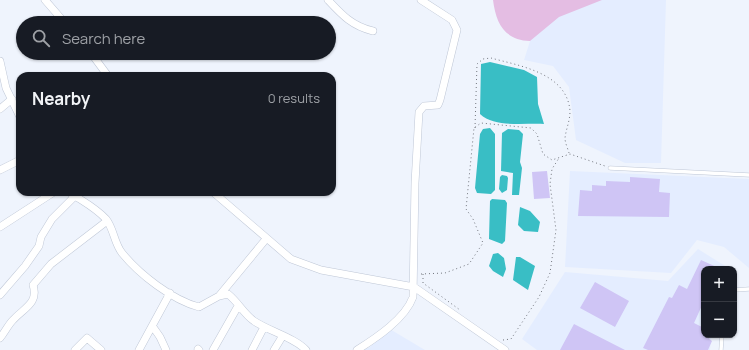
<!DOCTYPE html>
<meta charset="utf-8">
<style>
body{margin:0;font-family:Manrope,sans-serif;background:#242831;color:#f1f3f6}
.controls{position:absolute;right:12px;bottom:12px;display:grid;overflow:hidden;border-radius:8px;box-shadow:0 1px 3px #0004}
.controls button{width:36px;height:36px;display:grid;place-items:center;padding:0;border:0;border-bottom:1px solid #363941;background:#171b24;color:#f1f3f6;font:20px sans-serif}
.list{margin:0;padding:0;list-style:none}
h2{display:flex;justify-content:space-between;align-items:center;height:52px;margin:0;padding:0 16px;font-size:17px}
h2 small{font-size:13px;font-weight:400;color:#9ea1a6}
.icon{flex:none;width:22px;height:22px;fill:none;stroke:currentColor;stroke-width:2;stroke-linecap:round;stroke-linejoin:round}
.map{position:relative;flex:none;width:749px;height:350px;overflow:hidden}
.search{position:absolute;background:#171b24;box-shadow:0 1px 3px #0004;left:16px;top:16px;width:320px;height:44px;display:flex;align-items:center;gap:10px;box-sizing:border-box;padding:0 14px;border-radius:22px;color:#9ea1a6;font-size:15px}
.panel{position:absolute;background:#171b24;box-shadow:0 1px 3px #0004;left:16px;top:72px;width:320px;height:124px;border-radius:12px}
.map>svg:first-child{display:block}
</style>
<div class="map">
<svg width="749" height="350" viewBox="0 0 749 350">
<rect width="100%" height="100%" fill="#eff4fd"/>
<path fill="#e4edff" d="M600,0H666L661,163H625L576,140L569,87L553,66L524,60L538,16Z
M570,171L749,179V268L724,247L697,240L671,273L565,267Z
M698,249L730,269H704V335H711L710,350H537L522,339L565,272L668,281Z
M388,328L425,350H363L370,347Z"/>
<path fill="#e4bde3" d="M493,0H602L559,17L530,41C504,40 496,23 493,0Z"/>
<path fill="#39bec5" d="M490,62L524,70L537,77L538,104L544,124C524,123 495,128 480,114L481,64Z
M490,128L495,134V190L491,194L477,193L475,188L480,134L483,129Z
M508,129L519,130L523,134L520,162L522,168L519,195H512L513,173L501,171L502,133Z
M502,175L507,176L508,178L507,190L502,193L499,189L500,177Z
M492,199L505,200L507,203L505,241L502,244L489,239L490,201Z
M520,207L530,211L540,222L538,232L524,231L518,225Z
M498,253L504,258L506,269L503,277L493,271L489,266L493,254Z
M516,257H520L535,266L528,290L513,280Z"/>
<path fill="#cfc5f5" d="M547,171L550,198L534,199L532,172Z
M630,177L660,179L659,192L670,193L669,217L578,216L580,190L592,191V185L606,186V181L630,182Z
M701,260L721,269H704V301L694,323L704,328V335H711L709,339L712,341L708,350H648L643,348L669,297L672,298L679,285L687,289Z
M595,282L629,301L615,327L580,308Z
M574,324L625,350H560Z"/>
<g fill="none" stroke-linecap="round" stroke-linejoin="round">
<defs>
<path id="service" d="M610,168L749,175
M734,290L749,289
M721,350L722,335"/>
<path id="minor" d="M45,0L65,23
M328,0C342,15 352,26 373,31
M91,53L108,76
M0,61L6,88L20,117
M0,109L12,99
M0,170L20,160
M69,192C82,201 95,207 106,219C114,229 114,243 122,253C139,274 172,300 199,307L219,296L228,294C239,303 243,313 254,321C269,331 295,338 306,350
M213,192L291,259L321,270L414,287L505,350
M0,227L54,192
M0,295L25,266L39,246L41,237L52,219L75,196
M219,296L266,239
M153,327L160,337L166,350
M0,338C5,332 8,325 13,320C24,308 39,303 33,285L51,264L107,221
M198,349L199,350
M75,350L87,338L101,350
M139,350L170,293
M213,350L238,306
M252,350L264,327
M274,350L282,337
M357,350C376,338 405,319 413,297L415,183L419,112L424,106L438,105L440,100L457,30L452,20L421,0"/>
</defs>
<use href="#service" stroke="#bfc7d6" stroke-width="4.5"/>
<use href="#minor" stroke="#bfc7d6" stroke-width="8"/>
<path stroke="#73767d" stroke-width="1" stroke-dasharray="1 3" stroke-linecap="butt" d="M475,128L477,64L483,59L491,58C520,66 567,73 570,111C570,121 566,129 565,138C565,143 568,149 569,153
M421,274L445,273L469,264L483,243L473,219L466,209L474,128L481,123L531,128L537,134L543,154L552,160L570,154L605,166
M423,274V283L460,310
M503,340L511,339L539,297L550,273L556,230L550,184L552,169L559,158"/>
<use href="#service" stroke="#fff" stroke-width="3.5"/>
<use href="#minor" stroke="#fff" stroke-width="7"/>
</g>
</svg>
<div class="controls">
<button>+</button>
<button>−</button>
</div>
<div class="search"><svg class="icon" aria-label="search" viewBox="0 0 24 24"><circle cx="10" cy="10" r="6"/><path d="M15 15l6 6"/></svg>Search here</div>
<section class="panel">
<h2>Nearby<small>0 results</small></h2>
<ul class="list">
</ul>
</section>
</div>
